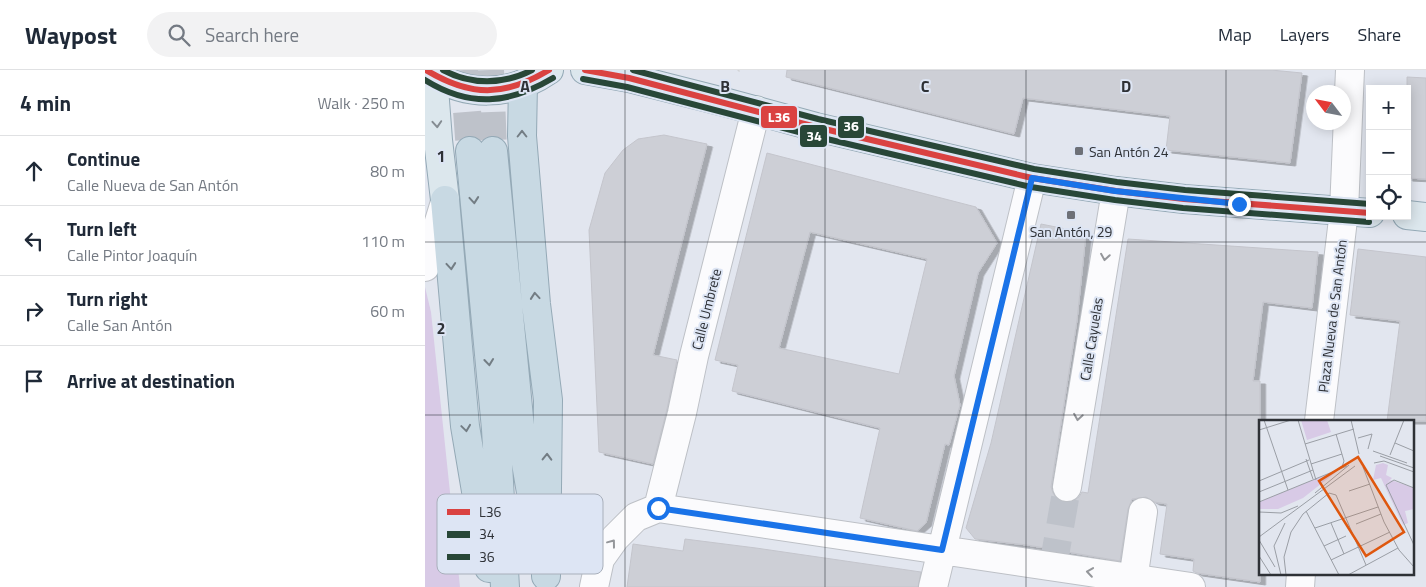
<!DOCTYPE html>
<meta charset="utf-8">
<style>
body{margin:0;font-family:"Titillium Web",sans-serif;background:#f2f2f3;color:#1f2937}
.controls{position:absolute;right:15px;top:15px;display:grid;overflow:hidden;border-radius:0px;box-shadow:0 2px 12px #0003}
.controls button{width:45px;height:45px;display:grid;place-items:center;padding:0;border:0;border-bottom:1px solid #e0e1e3;background:#fff;color:#1f2937;font:25px sans-serif}
.compass{position:absolute;left:881px;top:15px;width:45px;height:45px;border-radius:50%;background:#fff;box-shadow:0 2px 12px #0003;rotate:302deg}
.stop{position:absolute;width:15px;height:15px;margin:-11px;border:4px solid #1a73e8;border-radius:50%;background:#fff}
.stop.end{background:#1a73e8;border-color:#fff;box-shadow:0 1px 5px #0008}
.list{margin:0;padding:0;list-style:none}
h2{display:flex;justify-content:space-between;align-items:center;height:65px;margin:0;padding:0 20px;font-size:21px}
h2 small{font-size:16px;font-weight:400;color:#747a83}
.list li{display:grid;grid-template-columns:32px 1fr auto;gap:15px;align-items:center;box-sizing:border-box;height:70px;padding:0 20px;border-top:1px solid #e0e1e3}
.list b{display:block;font-size:19px;white-space:nowrap}
.list p{margin:0;font-size:16px;white-space:nowrap;color:#747a83}
.list em{font-size:16px;font-style:normal;color:#747a83}
.icon{flex:none;width:28px;height:28px;fill:none;stroke:currentColor;stroke-width:2;stroke-linecap:round;stroke-linejoin:round}
.map{position:relative;flex:none;width:1001px;height:517px;overflow:hidden}
header{display:flex;align-items:center;gap:30px;box-sizing:border-box;height:70px;padding:0 25px;background:#fff;border-bottom:1px solid #e0e1e3}
header strong{font-size:24px}
nav{display:flex;gap:28px;margin-inline-start:auto;font-size:18px}
.search{width:350px;height:45px;background:#f2f2f3;display:flex;align-items:center;gap:12px;box-sizing:border-box;padding:0 18px;border-radius:28px;color:#747a83;font-size:19px}
main{display:flex}
aside{flex:1;background:#fff}
.map>svg:first-child{display:block}
</style>
<header>
<strong>Waypost</strong>
<div class="search"><svg class="icon" aria-label="search" viewBox="0 0 24 24"><circle cx="10" cy="10" r="6"/><path d="M15 15l6 6"/></svg>Search here</div>
<nav><a>Map</a><a>Layers</a><a>Share</a></nav>
</header>
<main>
<aside>
<h2>4 min<small>Walk · 250 m</small></h2>
<ul class="list">
<li><svg class="icon" aria-label="ahead" viewBox="0 0 24 24"><path d="M12 20V5M6 11l6-6 6 6"/></svg><div><b>Continue</b><p>Calle Nueva de San Antón</p></div><em>80 m</em></li>
<li><svg class="icon" aria-label="left" viewBox="0 0 24 24"><path d="M17 20v-9H6M10 6l-5 5 5 5"/></svg><div><b>Turn left</b><p>Calle Pintor Joaquín</p></div><em>110 m</em></li>
<li><svg class="icon" aria-label="right" viewBox="0 0 24 24"><path d="M7 20v-9h11M14 6l5 5-5 5"/></svg><div><b>Turn right</b><p>Calle San Antón</p></div><em>60 m</em></li>
<li><svg class="icon" aria-label="arrive" viewBox="0 0 24 24"><path d="M6 21V4h12l-3 4 3 4H6"/></svg><div><b>Arrive at destination</b></div></li>
</ul>
</aside>
<div class="map">
<svg width="1001" height="517" viewBox="0 0 1001 517">
<defs>
<filter id="shadow"><feDropShadow dx="5.5" dy="3" stdDeviation="0" flood-color="#0004"/></filter>
</defs>
<rect width="100%" height="100%" fill="#e2e6ef"/>
<path fill="#d8cae6" d="M0,217L6,242L35,517H0Z"/>
<path fill="#cdcfd6" stroke="#c4c5cc" fill-rule="evenodd" filter="url(#shadow)" d="M362,0H846L877,3L865,93L741,80L745,46L598,28L589,64L361,7Z
M982,7L1001,8V109L982,108Z
M239,65L282,74L228,285L252,290L242,339L228,394L174,382L164,160L180,103L198,80L213,69Z
M342,83L551,137L572,173L553,203L529,306L535,335L524,375L520,374L501,453L492,461L435,448L455,358L307,321L313,295L290,290ZM385,162L502,189L474,304L354,278Z
M616,154L661,163L652,250L626,417L628,423L632,429L640,432L648,431L654,427L657,422L663,423L703,169L893,182L887,238L838,232L828,311H835V512L772,503L768,501L769,489L735,484L742,434L729,432L721,427L707,429L703,439L695,491L602,475L550,469L541,458L566,373Z
M933,179L1001,187V351H962L975,251L925,245Z
M260,469L331,478L496,502L493,517H202L208,474L258,481Z"/>
<g fill="none" stroke-linecap="round" stroke-linejoin="round">
<path stroke="#bec2ca" stroke-width="28" stroke-dasharray="28 14" stroke-linecap="butt" d="M628,497L642,417"/>
<path stroke="#bec2ca" stroke-width="28" stroke-dasharray="28 14" stroke-linecap="butt" d="M39,0L45,81
M65,0L68,81"/>
<defs>
<path id="minor" d="M0,197L20,132
M894,351L919,141L925,0
M642,417L691,121
M233,438L766,517
M233,438L257,343L269,286L331,40
M169,517L175,489L190,468L211,447L233,438
M508,517L607,108
M707,517L718,442
M875,517L876,503"/>
<path id="major" d="M1,0C40,28 85,27 124,0
M160,0L204,8L303,33L391,57L607,108L691,121L759,129L945,143
M8,5L13,70L20,130
M982,145L1001,147"/>
<path id="highway" d="M98,14L97,66L111,234L123,330L121,506
M45,81L71,359L80,517
M68,81L95,358L109,440
M20,130L40,356L64,498"/>
</defs>
<use href="#minor" stroke="#bdc0c6" stroke-width="30"/>
<use href="#major" stroke="#94a9b6" stroke-width="30"/>
<use href="#highway" stroke="#94a9b6" stroke-width="30"/>
<path stroke="#d2d3d6" stroke-width="3" stroke-dasharray="4 2.5" stroke-linecap="butt" d="M313,1L314,0"/>
<use href="#minor" stroke="#fbfbfd" stroke-width="28"/>
<use href="#major" stroke="#dce7ed" stroke-width="28"/>
<use href="#highway" stroke="#c8d9e3" stroke-width="28"/>
<defs>
<path id="bus-1" d="M1,0C46,27 79,27 124,0
M160,0L204,8L391,57L607,108L691,121L759,129L945,143"/>
<path id="bus-2" d="M158,9L202,17L389,66L606,117L690,130L758,138L944,152
M0,10C45,38 84,34 128,8"/>
<path id="bus-3" d="M18,0C46,15 78,15 107,0
M208,0L393,49L609,99L692,112L760,120L945,134"/>
</defs>
<use href="#bus-1" stroke="#dde5f4" stroke-width="10"/>
<use href="#bus-2" stroke="#dde5f4" stroke-width="10"/>
<use href="#bus-3" stroke="#dde5f4" stroke-width="10"/>
<use href="#bus-1" stroke="#da4241" stroke-width="6"/>
<use href="#bus-2" stroke="#284738" stroke-width="6"/>
<use href="#bus-3" stroke="#294737" stroke-width="6"/>
</g>
<defs><path id="oneway-chevron" d="M-2-3.5L2.5 0L-2 3.5" fill="none" stroke-width="1.6" stroke-linecap="round" stroke-linejoin="round" transform="scale(1.25)"/></defs>
<use stroke="#858c92" href="#oneway-chevron" transform="translate(12 54) rotate(86)"/>
<g stroke="#737d84">
<use href="#oneway-chevron" transform="translate(97 64) rotate(-90)"/>
<use href="#oneway-chevron" transform="translate(49 130) rotate(85)"/>
<use href="#oneway-chevron" transform="translate(26 196) rotate(85)"/>
<use href="#oneway-chevron" transform="translate(110 226) rotate(-95)"/>
<use href="#oneway-chevron" transform="translate(64 292) rotate(84)"/>
<use href="#oneway-chevron" transform="translate(41 358) rotate(82)"/>
<use href="#oneway-chevron" transform="translate(122 387) rotate(-89)"/>
</g>
<g stroke="#94969a">
<use href="#oneway-chevron" transform="translate(680 187) rotate(99)"/>
<use href="#oneway-chevron" transform="translate(653 347) rotate(99)"/>
<use href="#oneway-chevron" transform="translate(187 473) rotate(-53)"/>
<use href="#oneway-chevron" transform="translate(665 502) rotate(-172)"/>
</g>
<g fill="none" stroke-linecap="round" stroke-linejoin="round">
<path stroke="#1a73e8" stroke-width="6" d="M233,438L517,480L607,108L690,121L814,134"/>
</g>
<path fill="none" stroke="#2e3136" stroke-width="1" stroke-opacity="0.55" d="M200,0V517M400,0V517M601,0V517M801,0V517M0,172H1001M0,345H1001"/>
<g fill="#6d7077" stroke="#dde5f4" stroke-width="2">
<rect x="649" y="76" width="10" height="10" rx="2.5"/>
<rect x="641" y="140" width="10" height="10" rx="2.5"/>
</g>
<g text-anchor="middle" dominant-baseline="central" stroke-width="4" stroke-linejoin="round" paint-order="stroke">
<g font-size="14" fill="#2e3136" stroke="#dde5f4" text-anchor="start">
<text x="664" y="81">San Antón 24</text>
<text x="646" y="161" text-anchor="middle">San Antón, 29</text>
</g>
<g font-size="14" fill="#2e3136" stroke="#dde5f4">
<text transform="translate(281 239) rotate(-76)">Calle Umbrete</text>
<text transform="translate(907 246) rotate(-83)">Plaza Nueva de San Antón</text>
<text transform="translate(666 269) rotate(-81)">Calle Cayuelas</text>
</g>
</g>
<g transform="translate(834 350)">
<rect width="155" height="155" fill="#e2e6ef"/>
<path d="M42,0H68L72,12L48,20ZM124,43L129,45L127,55L133,58L128,63L132,60L155,68V89L146,91L149,103L144,105L122,58L114,60L117,45ZM81,49L44,78L19,89H0V82Z" fill="#d8cae6"/>
<path fill="none" stroke="#9a9ea5" stroke-width="1" d="M5,0L29,70M39,0L57,60M92,0L100,34M0,10L32,0M77,14L85,41L83,47M99,18L113,14L109,29M136,23L155,31M46,24L95,9M114,31L148,43M131,35L145,0M121,36L155,48M47,39L54,59M115,43L125,41L155,52M52,44L83,34M104,47L125,102L140,130L155,147M0,61L50,40M155,68L135,60L127,65L155,125M90,71L111,64M0,72L54,50M56,73L90,45M0,82L88,46M47,91L80,155M0,92L22,93L39,86M72,103L85,134M97,104L122,94M56,108L119,87M0,117L96,46M0,120L16,147M65,126L87,116M0,136L12,155M72,140L131,112M22,155L15,126L26,103M27,155L25,137L32,112L44,94L70,73L77,75L107,145M89,155L139,128"/>
<path fill="#df570e" fill-opacity="0.15" stroke="#df570e" stroke-width="2.5" d="M99,37L145,112L107,136L60,61Z"/>
<rect width="155" height="155" fill="none" stroke="#2e3136" stroke-width="2.5"/>
</g>
<rect x="12" y="424" width="166" height="80" rx="8" fill="#dde5f4" stroke="#a8afbb" stroke-width="1"/>
<rect x="22" y="439" width="23" height="6" fill="#da4241"/>
<rect x="22" y="461" width="23" height="7" fill="#284738"/>
<rect x="22" y="484" width="23" height="6" fill="#294737"/>
<g font-size="14" fill="#2e3136">
<text x="54" y="447">L36</text>
<text x="54" y="469">34</text>
<text x="54" y="492">36</text>
</g>
<g font-size="16" text-anchor="middle" font-weight="bold" fill="#2e3136" stroke="#dde5f4" stroke-width="4" stroke-linejoin="round" paint-order="stroke">
<text x="100" y="22">A</text>
<text x="300" y="22">B</text>
<text x="500" y="22">C</text>
<text x="701" y="22">D</text>
<text x="16" y="92">1</text>
<text x="16" y="264">2</text>
</g>
<g stroke="#dde5f4" stroke-width="2">
<rect x="335" y="35" width="38" height="24" rx="5" fill="#da4241"/>
<rect x="412" y="45" width="28" height="24" rx="5" fill="#294737"/>
<rect x="374" y="54" width="29" height="24" rx="5" fill="#284738"/>
</g>
<g font-size="14" text-anchor="middle" font-weight="bold" fill="#fff">
<text x="354" y="52">L36</text>
<text x="426" y="61">36</text>
<text x="389" y="71">34</text>
</g>
</svg>
<div class="controls">
<button>+</button>
<button>−</button>
<button><svg class="icon" aria-label="locate" viewBox="0 0 24 24"><circle cx="12" cy="12" r="6"/><path d="M12 2v4M12 18v4M2 12h4M18 12h4"/></svg></button>
</div>
<svg class="compass" viewBox="-18 -18 36 36"><path d="M0-13l5 13h-10z" fill="#e53935"/><path d="M0 13l5-13h-10z" fill="#747a83"/></svg>
<div class="stop" style="left:233px;top:438px"></div>
<div class="stop end" style="left:814px;top:134px"></div>
</div>
</main>
